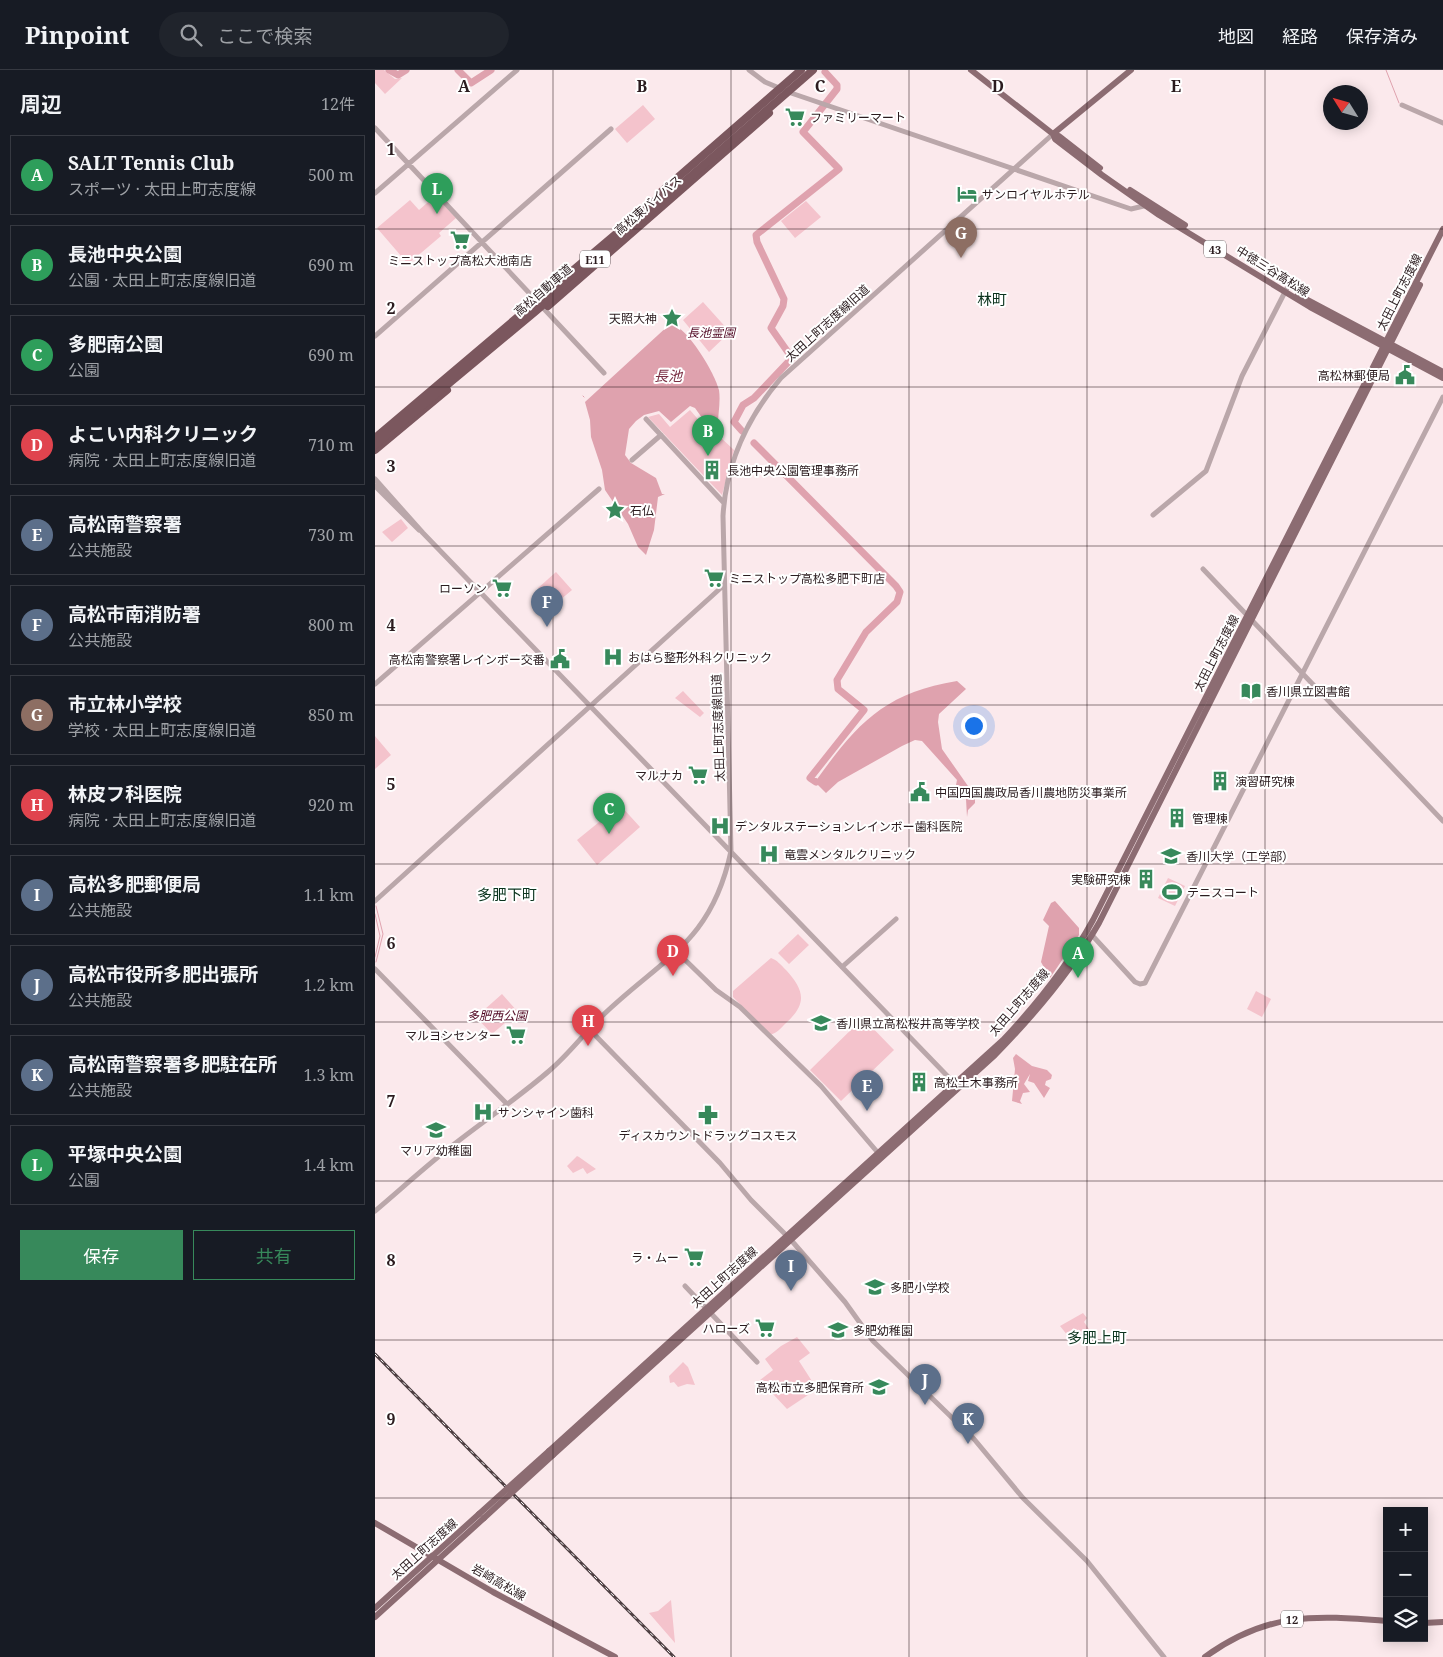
<!DOCTYPE html>
<html lang="ja">
<meta charset="utf-8">
<style>
body{margin:0;font-family:"Noto Serif","Noto Sans JP",serif;background:#20242c;color:#f1f3f6}
.controls{position:absolute;right:15px;bottom:15px;display:grid;overflow:hidden;border-radius:0px;box-shadow:0 2px 12px #0003}
.controls button{width:45px;height:45px;display:grid;place-items:center;padding:0;border:0;border-bottom:1px solid #363941;background:#171b24;color:#f1f3f6;font:25px sans-serif}
.compass{position:absolute;left:948px;top:15px;width:45px;height:45px;border-radius:50%;background:#171b24;box-shadow:0 2px 12px #0003;rotate:307deg}
.you{position:absolute;left:598px;top:655px;width:18px;height:18px;margin:-12px;border:4px solid #fff;border-radius:50%;background:#1a73e8;box-shadow:0 0 0 8px #1a73e833}
.badge{display:grid;place-items:center;width:32px;height:32px;border-radius:50%;background:#37895b;color:#fff;font-size:16px;font-weight:700}
.pin{position:absolute;translate:-50% -41px;filter:drop-shadow(0 1px 2px #0008)}
.pin::after{content:'';position:absolute;top:26px;width:18px;height:15px;background:inherit;clip-path:polygon(0 0,100% 0,50% 100%)}
.list{margin:0;padding:0;list-style:none}
h2{display:flex;justify-content:space-between;align-items:center;height:65px;margin:0;padding:0 20px;font-size:21px}
h2 small{font-size:16px;font-weight:400;color:#9ea1a6}
.list li{display:grid;grid-template-columns:32px 1fr auto;gap:15px;align-items:center;box-sizing:border-box;height:80px;margin:0 10px 10px;padding:0 10px;border:1px solid #363941;border-radius:0px}
.list b{display:block;font-size:19px;white-space:nowrap}
.list p{margin:0;font-size:16px;white-space:nowrap;color:#9ea1a6}
.list em{font-size:16px;font-style:normal;color:#9ea1a6}
.actions{display:flex;gap:10px;padding:15px 20px}
.actions a{flex:1;padding:11px 0;border:1px solid #37895b;border-radius:0px;text-align:center;font-size:18px;color:#37895b}
.actions .main{background:#37895b;color:#fff}
.icon{flex:none;width:28px;height:28px;fill:none;stroke:currentColor;stroke-width:2;stroke-linecap:round;stroke-linejoin:round}
.map{position:relative;flex:none;width:1068px;height:1587px;overflow:hidden}
header{display:flex;align-items:center;gap:30px;box-sizing:border-box;height:70px;padding:0 25px;background:#171b24;border-bottom:1px solid #363941}
header strong{font-size:24px}
nav{display:flex;gap:28px;margin-inline-start:auto;font-size:18px}
.search{width:350px;height:45px;background:#20242c;display:flex;align-items:center;gap:12px;box-sizing:border-box;padding:0 18px;border-radius:28px;color:#9ea1a6;font-size:19px}
main{display:flex}
aside{flex:1;background:#171b24}
.map>svg:first-child{display:block}
</style>
<header>
<strong>Pinpoint</strong>
<div class="search"><svg class="icon" aria-label="search" viewBox="0 0 24 24"><circle cx="10" cy="10" r="6"/><path d="M15 15l6 6"/></svg>ここで検索</div>
<nav><a>地図</a><a>経路</a><a>保存済み</a></nav>
</header>
<main>
<aside>
<h2>周辺<small>12件</small></h2>
<ul class="list">
<li><span class="badge" style="background:#2e9e5b">A</span><div><b>SALT Tennis Club</b><p>スポーツ · 太田上町志度線</p></div><em>500 m</em></li>
<li><span class="badge" style="background:#2e9e5b">B</span><div><b>長池中央公園</b><p>公園 · 太田上町志度線旧道</p></div><em>690 m</em></li>
<li><span class="badge" style="background:#2e9e5b">C</span><div><b>多肥南公園</b><p>公園</p></div><em>690 m</em></li>
<li><span class="badge" style="background:#e0444e">D</span><div><b>よこい内科クリニック</b><p>病院 · 太田上町志度線旧道</p></div><em>710 m</em></li>
<li><span class="badge" style="background:#5c6f8a">E</span><div><b>高松南警察署</b><p>公共施設</p></div><em>730 m</em></li>
<li><span class="badge" style="background:#5c6f8a">F</span><div><b>高松市南消防署</b><p>公共施設</p></div><em>800 m</em></li>
<li><span class="badge" style="background:#8d6e63">G</span><div><b>市立林小学校</b><p>学校 · 太田上町志度線旧道</p></div><em>850 m</em></li>
<li><span class="badge" style="background:#e0444e">H</span><div><b>林皮フ科医院</b><p>病院 · 太田上町志度線旧道</p></div><em>920 m</em></li>
<li><span class="badge" style="background:#5c6f8a">I</span><div><b>高松多肥郵便局</b><p>公共施設</p></div><em>1.1 km</em></li>
<li><span class="badge" style="background:#5c6f8a">J</span><div><b>高松市役所多肥出張所</b><p>公共施設</p></div><em>1.2 km</em></li>
<li><span class="badge" style="background:#5c6f8a">K</span><div><b>高松南警察署多肥駐在所</b><p>公共施設</p></div><em>1.3 km</em></li>
<li><span class="badge" style="background:#2e9e5b">L</span><div><b>平塚中央公園</b><p>公園</p></div><em>1.4 km</em></li>
</ul>
<div class="actions"><a class="main">保存</a><a>共有</a></div>
</aside>
<div class="map">
<svg width="1068" height="1587" viewBox="0 0 1068 1587">
<rect width="100%" height="100%" fill="#fbe9ec"/>
<path fill="#f4c3cc" d="M0,0H9L20,9L27,8L10,24L0,13Z
M268,35L280,49L252,73L240,59Z
M60,126L81,148L64,163L66,166L33,194L2,158L35,130L44,140Z
M431,131L446,147L420,168L406,151Z
M328,232L355,262L334,282L308,250Z
M315,340L328,355L335,368L344,366L359,380L347,425L273,347L284,344L295,357Z
M26,449L33,458L17,472L7,462Z
M181,502L197,520L179,535L163,518Z
M308,621L329,643L325,647L300,628Z
M0,666L16,685L0,699Z
M245,735L265,757L222,795L202,770Z
M793,808L810,816L800,836L783,828Z
M423,864L434,875L414,894L403,883Z
M396,888C402,890 406,895 411,900C429,920 433,933 411,953C406,958 402,963 395,965L358,927V921Z
M881,921L896,929L887,947L872,939Z
M127,924L143,942L117,964L101,947Z
M488,948L519,980L466,1031L435,1000Z
M202,1086L204,1087L221,1099L212,1104L208,1098L198,1103L192,1096Z
M708,1243L712,1248L709,1252L716,1262L713,1264L708,1260L697,1271L685,1256Z
M422,1267L435,1283L424,1291L442,1319L412,1339L385,1310L398,1300L390,1289L406,1276Z
M308,1292L313,1297L320,1315L312,1314L303,1317L299,1312L295,1313L294,1306Z
M296,1530L300,1573L274,1543L283,1541Z"/>
<path fill="#e3a6b2" d="M641,984L657,996L672,1000L677,1005L676,1009L671,1011L670,1015L675,1018L669,1028L659,1013L653,1011L655,1004L649,1014L655,1022L648,1023L645,1031L647,1034L637,1031L640,999L638,988Z"/>
<path fill="#dfa2ae" d="M295,254C311,254 341,305 344,320C346,334 342,348 343,362H337L320,338L315,336L296,352L284,341L269,345L261,351L254,359L250,385L256,393L281,408L287,424H290L283,427L279,460L271,485L263,477L253,454L230,420L227,400L216,367L215,350L210,332Z
M582,611L591,619L564,644L563,652L567,679L600,726V733L593,740L592,747L591,729L581,715L582,710L547,671L540,670L527,676L463,712L451,723L440,712C481,655 508,623 582,611Z
M680,831L704,858V865L675,908L666,892L674,856L668,850L676,833Z"/>
<g fill="none" stroke-linecap="round" stroke-linejoin="round">
<path stroke="#dfa2ae" stroke-width="1" d="M1011,0L1024,33
M208,326L209,327
M1,836L8,864L1,892
M0,844L5,866L0,887"/>
<path stroke="#dfa2ae" stroke-width="7" d="M14,0L23,5L31,0
M83,0L96,13L116,0
M367,361L359,352L368,335L379,328L417,288L396,258L408,236L409,229L382,172L381,165L464,99L428,62L462,19V15L450,2
M379,373L521,516L525,522L522,532L491,562L462,610L463,619L489,640L435,708L441,712"/>
<path stroke="#baa7aa" stroke-width="5" d="M374,0L390,12L416,23L756,139L773,135
M1027,35L1068,53
M0,58L229,303
M0,123L142,0
M0,266L236,59
M271,349L349,433
M257,390L286,365
M0,409L48,463L582,1016
M0,416L44,460
M778,445L831,401L867,306L912,218
M828,499L1068,751
M0,614L224,419
M0,831L349,515
M715,863L760,912L765,914L770,913L1068,327
M302,882L341,920L365,937L446,1016L504,1084
M467,897L521,849
M0,899L132,1034
M215,960L345,1093L376,1130L416,1170L470,1232L498,1271L599,1369L648,1428L712,1491L789,1587
M0,1141C26,1119 51,1096 78,1075C110,1050 144,1027 174,1001C193,985 207,966 224,949C286,888 336,875 356,781L348,446C351,393 372,348 406,308L678,64
M310,1216L382,1292"/>
<path stroke="#8c6c72" stroke-width="6" d="M596,0L678,64L680,69L727,105L784,145L935,237L1068,308
M678,64L684,66L725,98
M678,64L756,0
M755,120L810,155
M923,225L1068,302
M174,1381L628,970C663,933 694,894 718,850L1068,159
M178,1385L620,985C659,945 696,902 724,853L1045,215
M0,1453L118,1522L240,1587
M0,1538L104,1444
M0,1547L109,1448
M1049,1553L1068,1552
M830,1587C892,1542 939,1545 1012,1551"/>
<path stroke="#7b575e" stroke-width="8" d="M286,122L426,0
M173,236L394,43
M0,380L72,320"/>
<defs>
<path id="rail" d="M0,1284L299,1587"/>
</defs>
<use href="#rail" stroke="#4d3e41" stroke-width="3"/>
<use href="#rail" stroke="#fff" stroke-width="1" stroke-dasharray="4" stroke-linecap="butt"/>
<path stroke="#8c6c72" stroke-width="6" d="M104,1444L174,1381
M109,1448L178,1385"/>
<path stroke="#7b575e" stroke-width="8" d="M0,368L294,119
M0,375L161,241L438,0"/>
</g>
<path fill="none" stroke="#2b1c1f" stroke-width="1" stroke-opacity="0.55" d="M178,0V1587M356,0V1587M534,0V1587M712,0V1587M890,0V1587M0,159H1068M0,317H1068M0,476H1068M0,635H1068M0,794H1068M0,952H1068M0,1111H1068M0,1270H1068M0,1428H1068"/>
<defs>
<symbol id="supermarket-bare" viewBox="-9 -9 18 18"><path d="M-6-5.5h2.5l.6 2H6L4.5 2H-2.5L-4.4-4H-6ZM-1.5 3.2a1.3 1.3 0 1 0 .1 0ZM3 3.2a1.3 1.3 0 1 0 .1 0Z" fill="#37895b" stroke="#fff" stroke-width="2.5" paint-order="stroke"/></symbol>
<symbol id="hotel-bare" viewBox="-9 -9 18 18"><path d="M-6-4.5h1.5V1H6V5H4.5V3h-9V5H-6ZM-4 0a1.8 1.8 0 1 1 3.6 0ZM.5 0V-2.5h3Q6-2.5 6 0Z" fill="#37895b" stroke="#fff" stroke-width="2.5" paint-order="stroke"/></symbol>
<symbol id="sight-bare" viewBox="-9 -9 18 18"><path d="M0-6L1.8-2.2L6-1.7L2.9 1.2L3.7 5.4L0 3.3L-3.7 5.4L-2.9 1.2L-6-1.7L-1.8-2.2Z" fill="#37895b" stroke="#fff" stroke-width="2.5" paint-order="stroke"/></symbol>
<symbol id="civic-bare" viewBox="-9 -9 18 18"><path d="M-.6-6.5H3V-4.5H.6V-3L4-1V1h2V6H-6V1h2V-1L-.6-3ZM-1.2 2.5V6h2.4V2.5Z" fill="#37895b" stroke="#fff" stroke-width="2.5" paint-order="stroke"/></symbol>
<symbol id="building-bare" viewBox="-9 -9 18 18"><path d="M-4-6H4V6H1V3H-1V6H-4ZM-2.5-4.3h1.7v1.8h-1.7ZM.8-4.3h1.7v1.8H.8ZM-2.5-1h1.7V.8h-1.7ZM.8-1h1.7V.8H.8Z" fill="#37895b" stroke="#fff" stroke-width="2.5" paint-order="stroke"/></symbol>
<symbol id="hospital-bare" viewBox="-9 -9 18 18"><path d="M-5-5h3v3.5h4V-5h3V5h-3V1.5h-4V5h-3Z" fill="#37895b" stroke="#fff" stroke-width="2.5" paint-order="stroke"/></symbol>
<symbol id="library-bare" viewBox="-9 -9 18 18"><path d="M-6-4Q-3-5.5-.7-3.5V5Q-3 3-6 4ZM6-4Q3-5.5 .7-3.5V5Q3 3 6 4Z" fill="#37895b" stroke="#fff" stroke-width="2.5" paint-order="stroke"/></symbol>
<symbol id="university-bare" viewBox="-9 -9 18 18"><path d="M0-5L7-2L0 1L-7-2ZM-4 1L0 2.5L4 1V4Q0 6-4 4Z" fill="#37895b" stroke="#fff" stroke-width="2.5" paint-order="stroke"/></symbol>
<symbol id="stadium-bare" viewBox="-9 -9 18 18"><path d="M0-5a6.5 5 0 1 0 0 10a6.5 5 0 1 0 0-10ZM-3.5-1.8h7v3.6h-7Z" fill="#37895b" stroke="#fff" stroke-width="2.5" paint-order="stroke"/></symbol>
<symbol id="school-bare" viewBox="-9 -9 18 18"><path d="M0-5L7-2L0 1L-7-2ZM-4 1L0 2.5L4 1V4Q0 6-4 4Z" fill="#37895b" stroke="#fff" stroke-width="2.5" paint-order="stroke"/></symbol>
<symbol id="pharmacy-bare" viewBox="-9 -9 18 18"><path d="M-2-6h4v4h4v4h-4v4h-4v-4h-4v-4h4Z" fill="#37895b" stroke="#fff" stroke-width="2.5" paint-order="stroke"/></symbol>
</defs>
<g fill-rule="evenodd">
<use href="#supermarket-bare" x="406" y="33" width="28" height="28"/>
<use href="#hotel-bare" x="578" y="110" width="28" height="28"/>
<use href="#supermarket-bare" x="71" y="156" width="28" height="28"/>
<use href="#sight-bare" x="283" y="234" width="28" height="28"/>
<use href="#civic-bare" x="1016" y="291" width="28" height="28"/>
<use href="#building-bare" x="323" y="386" width="28" height="28"/>
<use href="#sight-bare" x="226" y="426" width="28" height="28"/>
<use href="#supermarket-bare" x="325" y="494" width="28" height="28"/>
<use href="#supermarket-bare" x="113" y="504" width="28" height="28"/>
<use href="#hospital-bare" x="224" y="573" width="28" height="28"/>
<use href="#civic-bare" x="171" y="575" width="28" height="28"/>
<use href="#library-bare" x="862" y="607" width="28" height="28"/>
<use href="#supermarket-bare" x="309" y="691" width="28" height="28"/>
<use href="#building-bare" x="831" y="697" width="28" height="28"/>
<use href="#civic-bare" x="531" y="708" width="28" height="28"/>
<use href="#building-bare" x="788" y="734" width="28" height="28"/>
<use href="#hospital-bare" x="331" y="742" width="28" height="28"/>
<use href="#hospital-bare" x="380" y="770" width="28" height="28"/>
<use href="#university-bare" x="782" y="772" width="28" height="28"/>
<use href="#building-bare" x="757" y="795" width="28" height="28"/>
<use href="#stadium-bare" x="783" y="808" width="28" height="28"/>
<use href="#school-bare" x="432" y="939" width="28" height="28"/>
<use href="#supermarket-bare" x="127" y="951" width="28" height="28"/>
<use href="#building-bare" x="530" y="998" width="28" height="28"/>
<use href="#hospital-bare" x="94" y="1028" width="28" height="28"/>
<use href="#pharmacy-bare" x="319" y="1031" width="28" height="28"/>
<use href="#school-bare" x="47" y="1046" width="28" height="28"/>
<use href="#supermarket-bare" x="305" y="1173" width="28" height="28"/>
<use href="#school-bare" x="486" y="1203" width="28" height="28"/>
<use href="#supermarket-bare" x="376" y="1244" width="28" height="28"/>
<use href="#school-bare" x="449" y="1246" width="28" height="28"/>
<use href="#school-bare" x="490" y="1303" width="28" height="28"/>
</g>
<g text-anchor="middle" dominant-baseline="central" stroke-width="4" stroke-linejoin="round" paint-order="stroke">
<g fill="#fff" stroke="#6b6062" stroke-width="1">
<rect x="829" y="170.5" width="22" height="17" rx="4"/>
<rect x="205" y="180.5" width="30" height="17" rx="4"/>
<rect x="906" y="1540.5" width="22" height="17" rx="4"/>
</g>
<g font-size="11" font-weight="bold" fill="#2b1c1f">
<text x="840" y="179">43</text>
<text x="220" y="189">E11</text>
<text x="917" y="1549">12</text>
</g>
<g font-size="12" fill="#2b1c1f" stroke="#fff" text-anchor="start">
<text x="435" y="47">ファミリーマート</text>
<text x="607" y="124">サンロイヤルホテル</text>
<text x="85" y="190" text-anchor="middle">ミニストップ高松大池南店</text>
<text x="282" y="248" text-anchor="end">天照大神</text>
<text x="1015" y="305" text-anchor="end">高松林郵便局</text>
<text x="352" y="400">長池中央公園管理事務所</text>
<text x="255" y="440">石仏</text>
<text x="354" y="508">ミニストップ高松多肥下町店</text>
<text x="112" y="518" text-anchor="end">ローソン</text>
<text x="253" y="587">おはら整形外科クリニック</text>
<text x="170" y="589" text-anchor="end">高松南警察署レインボー交番</text>
<text x="891" y="621">香川県立図書館</text>
<text x="308" y="705" text-anchor="end">マルナカ</text>
<text x="860" y="711">演習研究棟</text>
<text x="560" y="722">中国四国農政局香川農地防災事業所</text>
<text x="817" y="748">管理棟</text>
<text x="360" y="756">デンタルステーションレインボー歯科医院</text>
<text x="409" y="784">竜雲メンタルクリニック</text>
<text x="811" y="786">香川大学（工学部）</text>
<text x="756" y="809" text-anchor="end">実験研究棟</text>
<text x="812" y="822">テニスコート</text>
<text x="461" y="953">香川県立高松桜井高等学校</text>
<text x="126" y="965" text-anchor="end">マルヨシセンター</text>
<text x="559" y="1012">高松土木事務所</text>
<text x="123" y="1042">サンシャイン歯科</text>
<text x="333" y="1065" text-anchor="middle">ディスカウントドラッグコスモス</text>
<text x="61" y="1080" text-anchor="middle">マリア幼稚園</text>
<text x="304" y="1187" text-anchor="end">ラ・ムー</text>
<text x="515" y="1217">多肥小学校</text>
<text x="375" y="1258" text-anchor="end">ハローズ</text>
<text x="478" y="1260">多肥幼稚園</text>
<text x="489" y="1317" text-anchor="end">高松市立多肥保育所</text>
</g>
<g font-size="12" fill="#2b1c1f" stroke="#fff">
<text transform="translate(273 135) rotate(-41)">高松東バイパス</text>
<text transform="translate(898 201) rotate(32)">中徳三谷高松線</text>
<text transform="translate(168 220) rotate(-41)">高松自動車道</text>
<text transform="translate(1024 222) rotate(-63)">太田上町志度線</text>
<text transform="translate(452 253) rotate(-42)">太田上町志度線旧道</text>
<text transform="translate(841 583) rotate(-63)">太田上町志度線</text>
<text transform="translate(343 658) rotate(-92)">太田上町志度線旧道</text>
<text transform="translate(644 932) rotate(-49)">太田上町志度線</text>
<text transform="translate(349 1207) rotate(-42)">太田上町志度線</text>
<text transform="translate(49 1479) rotate(-42)">太田上町志度線</text>
<text transform="translate(124 1512) rotate(30)">岩崎高松線</text>
</g>
<g font-size="12" font-style="italic" fill="#510823" stroke="#fff">
<text x="336" y="262">長池霊園</text>
<text x="122" y="945">多肥西公園</text>
</g>
<g font-size="14" font-style="italic" fill="#7a3044" stroke="#fff">
<text x="293" y="305">長池</text>
</g>
<g font-size="15" fill="#0a331d" stroke="#fff">
<text x="617" y="229">林町</text>
<text x="132" y="824">多肥下町</text>
<text x="722" y="1267">多肥上町</text>
</g>
</g>
<g font-size="16" text-anchor="middle" font-weight="bold" fill="#2b1c1f" stroke="#fff" stroke-width="4" stroke-linejoin="round" paint-order="stroke">
<text x="89" y="22">A</text>
<text x="267" y="22">B</text>
<text x="445" y="22">C</text>
<text x="623" y="22">D</text>
<text x="801" y="22">E</text>
<text x="16" y="85">1</text>
<text x="16" y="244">2</text>
<text x="16" y="402">3</text>
<text x="16" y="561">4</text>
<text x="16" y="720">5</text>
<text x="16" y="879">6</text>
<text x="16" y="1037">7</text>
<text x="16" y="1196">8</text>
<text x="16" y="1355">9</text>
</g>
</svg>
<div class="controls">
<button>+</button>
<button>−</button>
<button><svg class="icon" aria-label="layers" viewBox="0 0 24 24"><path d="M12 4l9 5-9 5-9-5zM3 14l9 5 9-5"/></svg></button>
</div>
<svg class="compass" viewBox="-18 -18 36 36"><path d="M0-13l5 13h-10z" fill="#e53935"/><path d="M0 13l5-13h-10z" fill="#9ea1a6"/></svg>
<div class="you"></div>
<div class="pin badge" style="left:703px;top:908px;background:#2e9e5b">A</div>
<div class="pin badge" style="left:333px;top:386px;background:#2e9e5b">B</div>
<div class="pin badge" style="left:234px;top:764px;background:#2e9e5b">C</div>
<div class="pin badge" style="left:298px;top:906px;background:#e0444e">D</div>
<div class="pin badge" style="left:492px;top:1041px;background:#5c6f8a">E</div>
<div class="pin badge" style="left:172px;top:557px;background:#5c6f8a">F</div>
<div class="pin badge" style="left:586px;top:188px;background:#8d6e63">G</div>
<div class="pin badge" style="left:213px;top:976px;background:#e0444e">H</div>
<div class="pin badge" style="left:416px;top:1221px;background:#5c6f8a">I</div>
<div class="pin badge" style="left:550px;top:1335px;background:#5c6f8a">J</div>
<div class="pin badge" style="left:593px;top:1374px;background:#5c6f8a">K</div>
<div class="pin badge" style="left:62px;top:144px;background:#2e9e5b">L</div>
</div>
</main>
